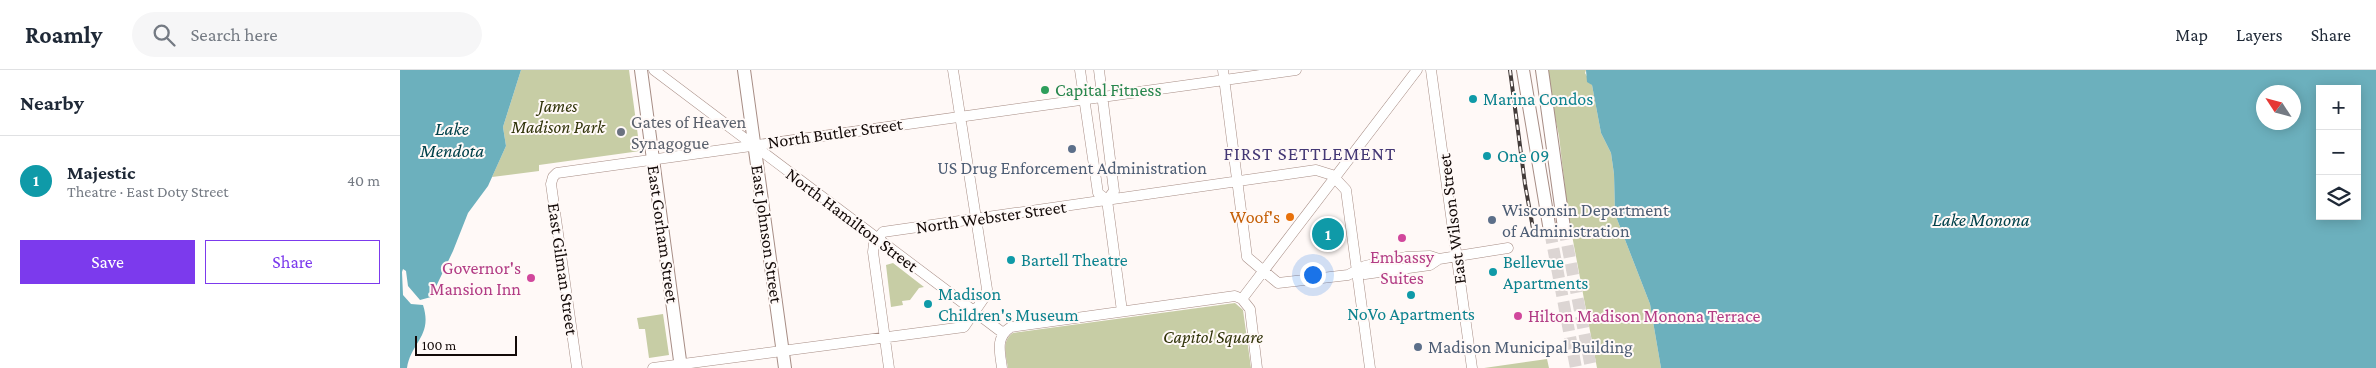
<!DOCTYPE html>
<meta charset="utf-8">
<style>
body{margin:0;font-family:"Crimson Pro",serif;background:#f6f6f7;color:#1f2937}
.controls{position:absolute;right:15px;top:15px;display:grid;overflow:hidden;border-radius:0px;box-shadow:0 2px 12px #0003}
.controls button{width:45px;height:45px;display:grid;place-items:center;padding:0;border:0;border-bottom:1px solid #e0e1e3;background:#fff;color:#1f2937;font:25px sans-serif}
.compass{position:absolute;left:1856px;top:15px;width:45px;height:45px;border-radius:50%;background:#fff;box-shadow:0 2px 12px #0003;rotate:306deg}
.scale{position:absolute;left:15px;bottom:12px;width:102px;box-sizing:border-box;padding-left:5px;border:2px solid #130a08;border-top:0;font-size:14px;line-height:18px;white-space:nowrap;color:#130a08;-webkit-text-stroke:4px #fff9f7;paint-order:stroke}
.you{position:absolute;left:912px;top:204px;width:18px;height:18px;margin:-12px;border:4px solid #fff;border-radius:50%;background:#1a73e8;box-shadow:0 0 0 8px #1a73e833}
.badge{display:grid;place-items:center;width:32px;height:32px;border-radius:50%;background:#7c3aed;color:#fff;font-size:16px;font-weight:700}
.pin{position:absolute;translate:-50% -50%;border:2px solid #fff;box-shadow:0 1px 5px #0006}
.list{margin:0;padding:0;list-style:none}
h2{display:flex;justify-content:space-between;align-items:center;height:65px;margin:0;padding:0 20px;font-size:21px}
h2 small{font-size:16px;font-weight:400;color:#747a83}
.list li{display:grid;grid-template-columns:32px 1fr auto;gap:15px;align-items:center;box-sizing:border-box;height:90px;padding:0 20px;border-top:1px solid #e0e1e3}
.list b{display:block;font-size:19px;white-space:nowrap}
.list p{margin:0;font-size:16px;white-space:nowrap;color:#747a83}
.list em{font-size:16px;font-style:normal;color:#747a83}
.actions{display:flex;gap:10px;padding:15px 20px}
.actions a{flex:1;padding:11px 0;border:1px solid #7c3aed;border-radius:0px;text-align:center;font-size:18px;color:#7c3aed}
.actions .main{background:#7c3aed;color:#fff}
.icon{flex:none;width:28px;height:28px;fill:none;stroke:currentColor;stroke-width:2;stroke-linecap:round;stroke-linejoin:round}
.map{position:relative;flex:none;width:1976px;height:298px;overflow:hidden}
header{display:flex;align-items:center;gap:30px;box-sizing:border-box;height:70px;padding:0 25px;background:#fff;border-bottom:1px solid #e0e1e3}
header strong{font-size:24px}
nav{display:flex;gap:28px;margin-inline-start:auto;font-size:18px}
.search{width:350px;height:45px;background:#f6f6f7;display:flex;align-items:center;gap:12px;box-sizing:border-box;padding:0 18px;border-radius:28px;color:#747a83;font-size:19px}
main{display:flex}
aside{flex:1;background:#fff}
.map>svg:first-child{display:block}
</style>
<header>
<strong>Roamly</strong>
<div class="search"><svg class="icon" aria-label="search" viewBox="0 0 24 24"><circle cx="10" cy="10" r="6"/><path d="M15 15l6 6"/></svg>Search here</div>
<nav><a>Map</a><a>Layers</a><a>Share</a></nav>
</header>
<main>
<aside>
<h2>Nearby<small></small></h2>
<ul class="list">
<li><span class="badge" style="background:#0f9aa8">1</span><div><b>Majestic</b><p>Theatre · East Doty Street</p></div><em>40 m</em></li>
</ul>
<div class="actions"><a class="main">Save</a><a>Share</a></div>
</aside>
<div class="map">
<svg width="1976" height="298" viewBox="0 0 1976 298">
<rect width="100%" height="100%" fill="#fff9f7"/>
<path fill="#c7cda5" d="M121,0H229L240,81L139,95V101L92,107L106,76L103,57Z
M1145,0H1186L1185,3L1192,15L1201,63L1211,83L1214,104L1215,144L1250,234L1261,298H1197L1168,144L1159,66Z
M493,193L524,217L519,218L510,230L502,231L503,235L491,237L486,195Z
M835,233L843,240L851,298H608C606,285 601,271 613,263Z
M263,244L269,285L249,288L245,259H239L237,248Z
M1147,289L1149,298H1084Z"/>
<path fill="#6cb0bd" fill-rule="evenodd" d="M0,0H121L103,57L106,76L88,116L68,143L53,181L31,227L20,230L8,216L6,201L3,199L2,202L3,225L11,234L23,235C33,266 11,272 7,298H0Z
M1186,0H1976V298H1261L1250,234L1215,144L1214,104L1211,83L1201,63L1192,15L1187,12ZM1920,19H1957V146H1920ZM1894,22V52H1864V22Z"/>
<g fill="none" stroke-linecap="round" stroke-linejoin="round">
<path stroke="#dcd5d3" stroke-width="12" stroke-dasharray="12 6" stroke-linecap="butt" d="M1164,158L1191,298
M1150,161L1176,298"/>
<defs>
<path id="minor" d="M254,0L603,263
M680,0L698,123L707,130
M699,0L714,121L707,130L722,241
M823,0L847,187L878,213L948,205L965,196L1006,187L1030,186L1039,189L1108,178
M1031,0L1072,298
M957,201L965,204L1030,195L1039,189
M842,229L1017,0
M177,298L151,114L153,107L157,103L896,0
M253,298L564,257L586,225L587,219L553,0
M489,298L473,182L474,173L483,162L916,100L932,105L946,120L970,298
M602,298C600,282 595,267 611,257L835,226L842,229L850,239L857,298"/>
<path id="major" d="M241,0L281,298
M344,0L385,298
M1123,0L1150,161
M1142,0L1164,158"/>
</defs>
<use href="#minor" stroke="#a78d85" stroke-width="11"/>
<use href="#major" stroke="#a78d85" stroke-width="14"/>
<use href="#minor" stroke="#fff" stroke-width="10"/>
<use href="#major" stroke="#fff" stroke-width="12"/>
<defs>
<path id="rail" d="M1110,0L1125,114L1134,164"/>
</defs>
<use href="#rail" stroke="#433b39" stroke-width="4"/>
<use href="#rail" stroke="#fff9f7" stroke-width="2" stroke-dasharray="5.5" stroke-linecap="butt"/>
</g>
<circle fill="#2e9e5b" stroke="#fff9f7" stroke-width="2" cx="645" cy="20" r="5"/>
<g fill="#0f9aa8" stroke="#fff9f7" stroke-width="2">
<circle cx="1073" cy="29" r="5"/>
<circle cx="1087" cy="86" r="5"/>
<circle cx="611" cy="190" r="5"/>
<circle cx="1093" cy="202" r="5"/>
<circle cx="1011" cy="225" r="5"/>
<circle cx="528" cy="234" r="5"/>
</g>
<circle fill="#6b7280" stroke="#fff9f7" stroke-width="2" cx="221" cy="62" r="5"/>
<g fill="#5c6f8a" stroke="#fff9f7" stroke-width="2">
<circle cx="672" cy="79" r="5"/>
<circle cx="1092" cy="150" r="5"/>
<circle cx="1018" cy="277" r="5"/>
</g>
<circle fill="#e8710a" stroke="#fff9f7" stroke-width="2" cx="890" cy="147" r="5"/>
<g fill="#d1479c" stroke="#fff9f7" stroke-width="2">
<circle cx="1002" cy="168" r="5"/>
<circle cx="131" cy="208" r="5"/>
<circle cx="1118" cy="246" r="5"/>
</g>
<g text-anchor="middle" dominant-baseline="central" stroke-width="4" stroke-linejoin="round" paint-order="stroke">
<g font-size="18" fill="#27864d" stroke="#fff9f7" text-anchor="start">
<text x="655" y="20">Capital Fitness</text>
</g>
<g font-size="18" fill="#0d838f" stroke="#fff9f7" text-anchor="start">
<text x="1083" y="29">Marina Condos</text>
<text x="1097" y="86">One 09</text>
<text x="621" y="190">Bartell Theatre</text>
<text x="1103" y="192">Bellevue<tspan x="1103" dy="21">Apartments</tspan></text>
<text x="538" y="224">Madison<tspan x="538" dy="21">Children's Museum</tspan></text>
<text x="1011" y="244" text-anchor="middle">NoVo Apartments</text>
</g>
<g font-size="18" font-style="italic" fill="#303309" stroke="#fff9f7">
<text x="158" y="36">James<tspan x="158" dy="21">Madison Park</tspan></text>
<text x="813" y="267">Capitol Square</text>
</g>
<g font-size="18" fill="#5b616d" stroke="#fff9f7" text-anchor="start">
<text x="231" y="52">Gates of Heaven<tspan x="231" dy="21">Synagogue</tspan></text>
</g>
<g font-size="18" fill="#130a08" stroke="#fff9f7">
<text transform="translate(435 63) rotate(-8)">North Butler Street</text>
<text transform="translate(591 147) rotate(-8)">North Webster Street</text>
<text transform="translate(1052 149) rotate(-97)">East Wilson Street</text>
<text transform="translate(452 150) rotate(37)">North Hamilton Street</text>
<text transform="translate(263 164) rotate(82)">East Gorham Street</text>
<text transform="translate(367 164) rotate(82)">East Johnson Street</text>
<text transform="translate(163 199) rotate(82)">East Gilman Street</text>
</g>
<g font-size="18" fill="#4e5e75" stroke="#fff9f7" text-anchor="start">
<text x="672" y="98" text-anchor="middle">US Drug Enforcement Administration</text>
<text x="1102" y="140">Wisconsin Department<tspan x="1102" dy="21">of Administration</tspan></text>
<text x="1028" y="277">Madison Municipal Building</text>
</g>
<g font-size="18" fill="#c56008" stroke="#fff9f7" text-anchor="end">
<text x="880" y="147">Woof's</text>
</g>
<g font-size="18" fill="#b23c85" stroke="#fff9f7">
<text x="1002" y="187">Embassy<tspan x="1002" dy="21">Suites</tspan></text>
<text x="121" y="198" text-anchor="end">Governor's<tspan x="121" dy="21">Mansion Inn</tspan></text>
<text x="1128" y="246" text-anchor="start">Hilton Madison Monona Terrace</text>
</g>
<g font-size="19" font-style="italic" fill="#00414a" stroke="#fff9f7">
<text x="52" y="58">Lake<tspan x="52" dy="22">Mendota</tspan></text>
<text x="1581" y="149">Lake Monona</text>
</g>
<g font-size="19" letter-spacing="1" fill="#443875" stroke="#fff9f7">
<text x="910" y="83">FIRST SETTLEMENT</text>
</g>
</g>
</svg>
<div class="controls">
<button>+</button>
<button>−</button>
<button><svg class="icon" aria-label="layers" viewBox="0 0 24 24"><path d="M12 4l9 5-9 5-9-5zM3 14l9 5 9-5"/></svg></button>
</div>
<svg class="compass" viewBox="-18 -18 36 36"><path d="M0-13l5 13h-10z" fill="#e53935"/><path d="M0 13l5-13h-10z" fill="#747a83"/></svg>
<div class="scale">100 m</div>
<div class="you"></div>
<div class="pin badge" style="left:928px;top:164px;background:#0f9aa8">1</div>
</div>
</main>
